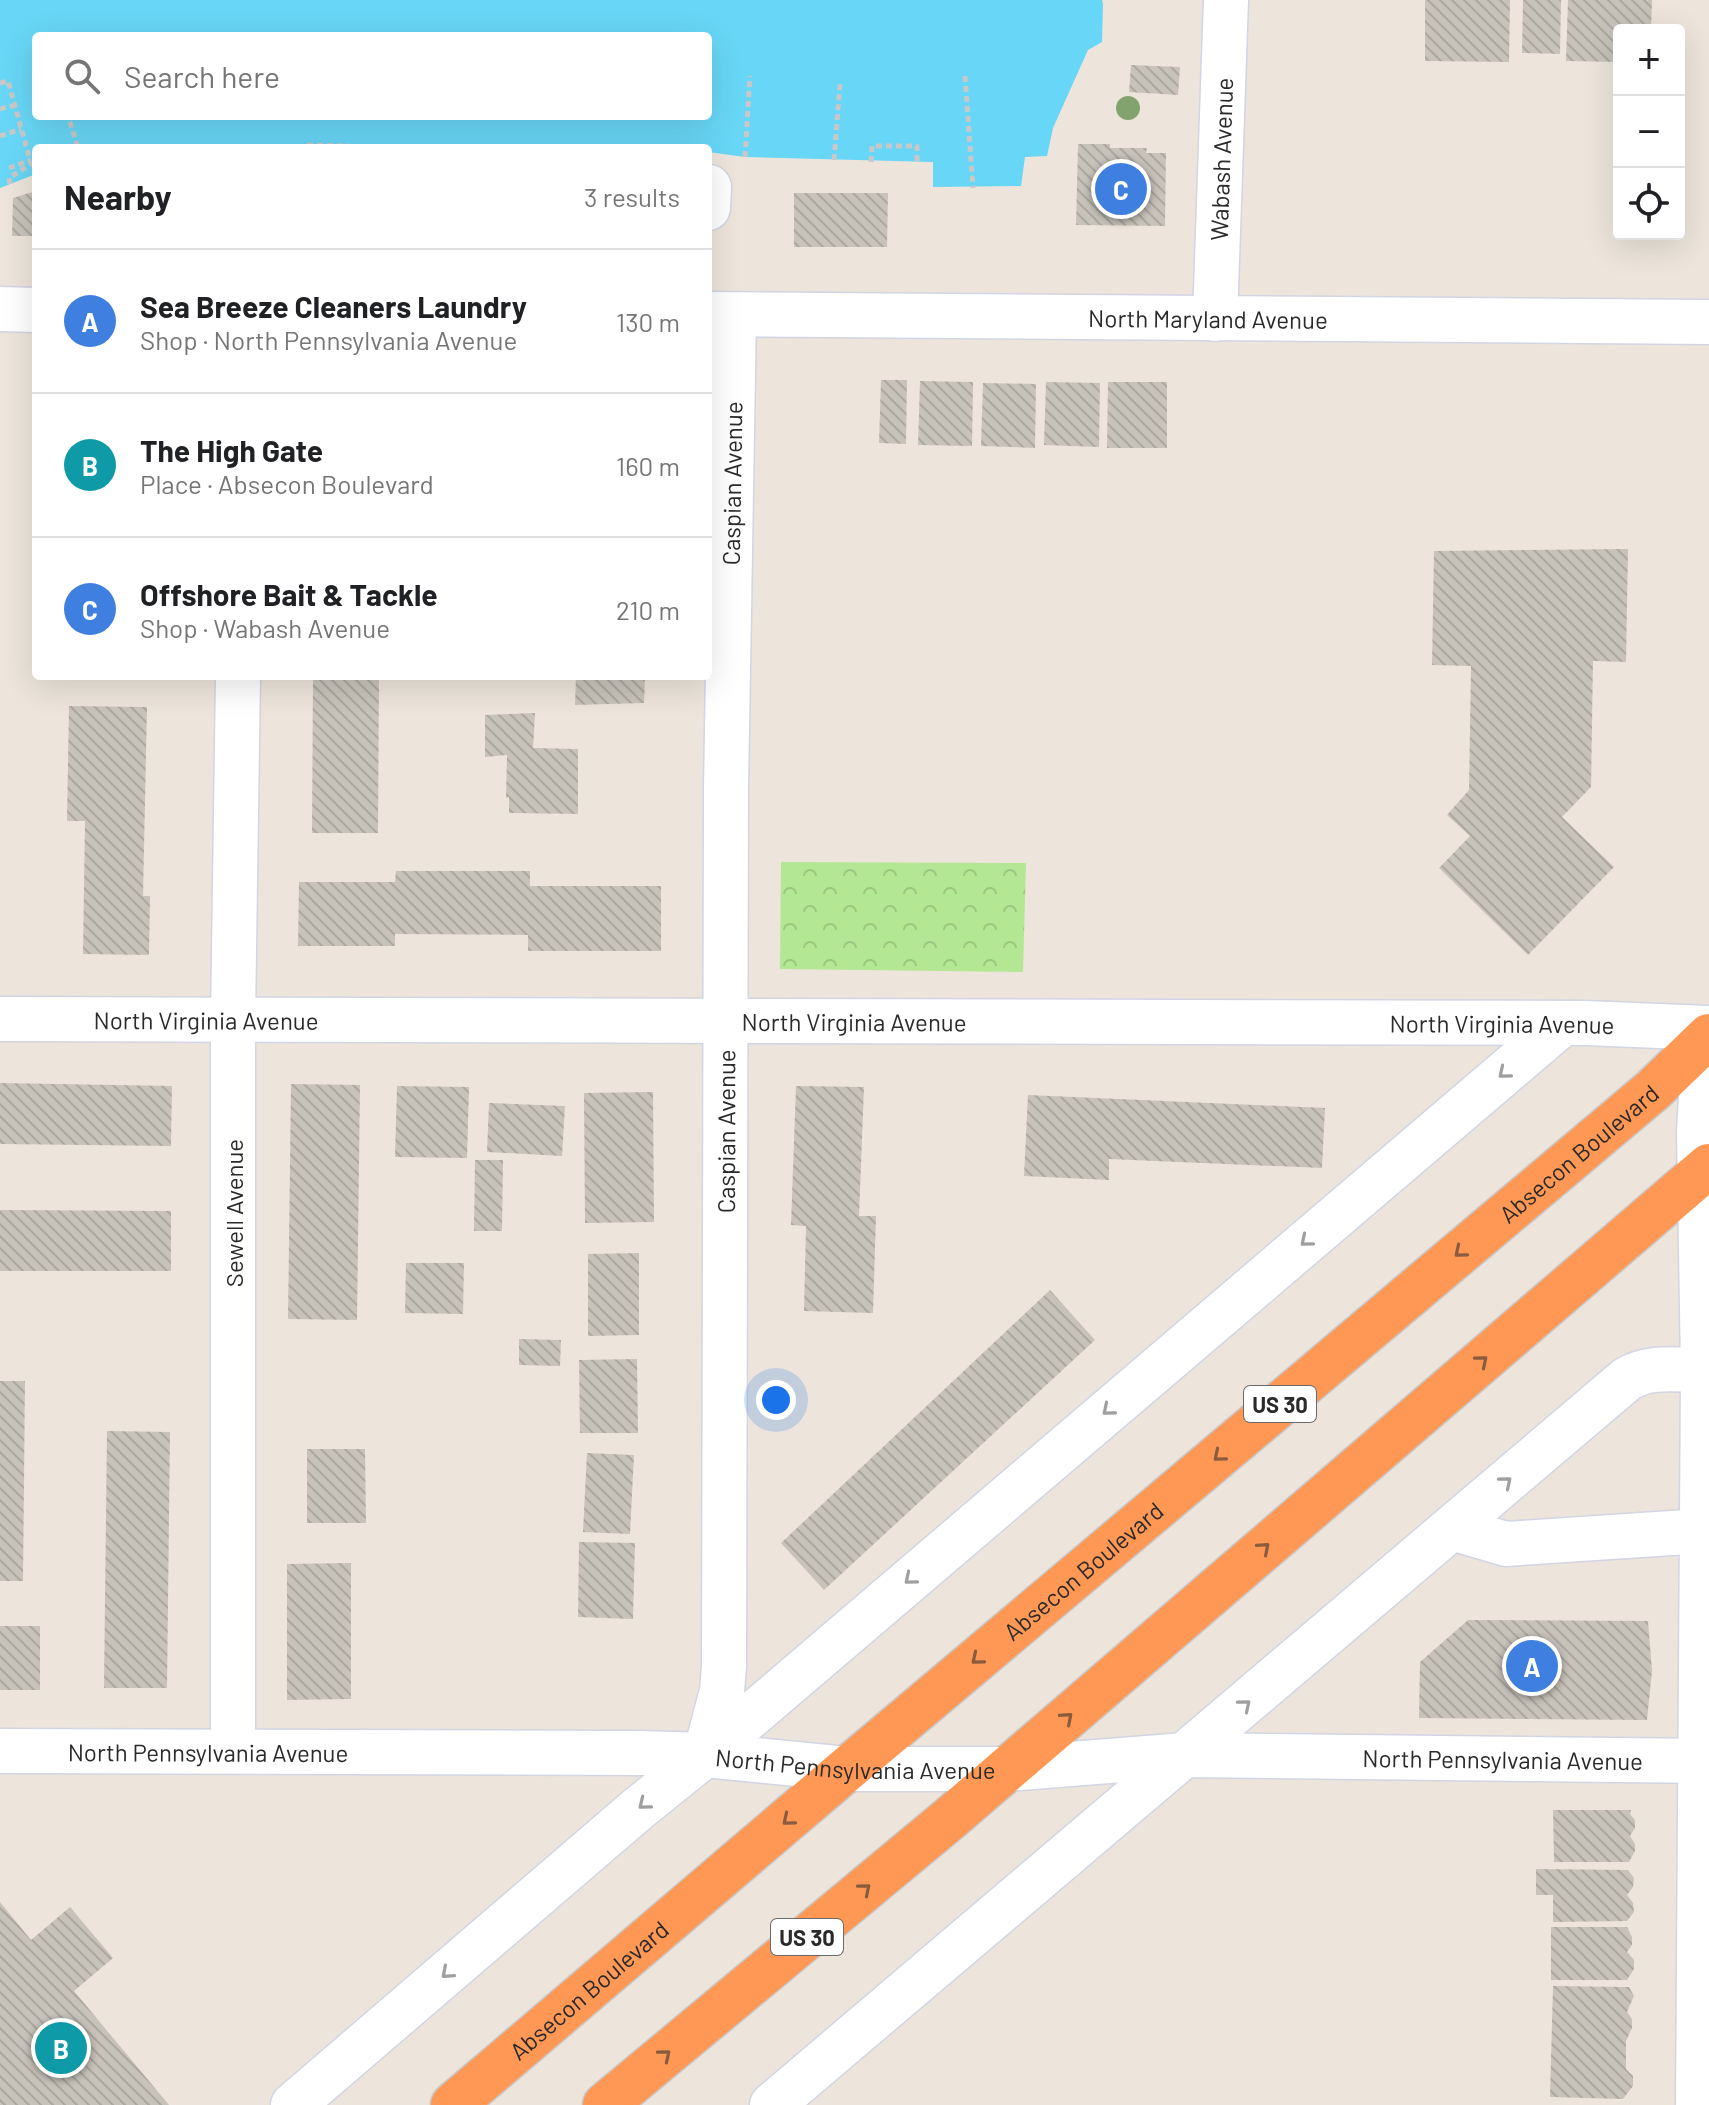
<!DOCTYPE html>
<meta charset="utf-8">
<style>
body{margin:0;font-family:Barlow,sans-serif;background:#f2f2f2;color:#202124}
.controls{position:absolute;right:24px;top:24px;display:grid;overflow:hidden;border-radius:8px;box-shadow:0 8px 32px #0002}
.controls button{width:72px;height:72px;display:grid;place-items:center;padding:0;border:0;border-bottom:2px solid #e0e0e0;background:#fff;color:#202124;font:40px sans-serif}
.you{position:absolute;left:776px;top:1400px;width:28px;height:28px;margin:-20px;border:6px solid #fff;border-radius:50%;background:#1a73e8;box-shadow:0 0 0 12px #1a73e833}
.badge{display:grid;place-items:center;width:52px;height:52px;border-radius:50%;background:#3764ff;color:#fff;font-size:26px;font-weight:700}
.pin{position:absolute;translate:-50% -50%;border:4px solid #fff;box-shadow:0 2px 8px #0006}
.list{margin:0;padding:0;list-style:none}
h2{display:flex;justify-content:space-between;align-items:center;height:104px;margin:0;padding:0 32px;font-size:34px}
h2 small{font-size:26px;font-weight:400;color:#757577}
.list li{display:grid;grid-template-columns:52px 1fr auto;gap:24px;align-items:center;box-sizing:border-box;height:144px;padding:0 32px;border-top:2px solid #e0e0e0}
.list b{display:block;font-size:30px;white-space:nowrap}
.list p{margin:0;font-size:26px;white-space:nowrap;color:#757577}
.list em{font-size:26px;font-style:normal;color:#757577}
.icon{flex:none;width:44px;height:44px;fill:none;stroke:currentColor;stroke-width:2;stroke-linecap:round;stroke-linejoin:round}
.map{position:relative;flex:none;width:1709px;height:2105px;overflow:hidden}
.search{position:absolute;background:#fff;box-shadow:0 8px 32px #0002;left:32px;top:32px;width:680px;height:88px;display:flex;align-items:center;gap:20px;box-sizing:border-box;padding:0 28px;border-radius:8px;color:#757577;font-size:30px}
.panel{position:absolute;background:#fff;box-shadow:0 8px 32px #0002;left:32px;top:144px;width:680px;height:536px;border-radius:8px}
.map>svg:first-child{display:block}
</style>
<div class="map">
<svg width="1709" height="2105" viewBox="0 0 1709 2105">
<defs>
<pattern id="park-crowns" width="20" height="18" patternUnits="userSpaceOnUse" patternTransform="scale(2)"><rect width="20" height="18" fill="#b4e794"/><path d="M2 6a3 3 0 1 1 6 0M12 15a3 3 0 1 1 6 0" fill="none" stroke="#9bc680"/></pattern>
<pattern id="building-back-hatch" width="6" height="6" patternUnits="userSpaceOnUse" patternTransform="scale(2)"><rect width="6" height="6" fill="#c8c3ba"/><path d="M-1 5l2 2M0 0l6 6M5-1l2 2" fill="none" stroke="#aca8a0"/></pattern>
</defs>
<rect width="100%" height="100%" fill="#ede5db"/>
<path fill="url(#park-crowns)" d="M781,862L1026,863L1023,972L780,969Z"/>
<path fill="#68d6f6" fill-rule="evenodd" d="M0,0H1102L1103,4L1102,42L1088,50L1053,128L1047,156L1025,157L1021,186L933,187V162L745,157L708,152V148L612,145L575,148H36V174L0,188ZM36,36H708V116H36Z"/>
<path fill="url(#building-back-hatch)" d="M1425,0H1510L1509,62L1425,61Z
M1523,0H1561L1560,54L1522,53Z
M1568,0H1652L1651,30H1619V62L1566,61Z
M1131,65L1180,67L1178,95L1129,92Z
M1078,144H1110V148H1147L1146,153H1166L1165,226L1076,225Z
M36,191V236H12L13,198Z
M794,193H888L887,247H794Z
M881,380H907L906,444L879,443Z
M920,381L973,382L972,446L918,445Z
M1046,382L1100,383L1099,447L1044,445Z
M1108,382H1167V448H1107Z
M983,383L1036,384L1035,448L981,446Z
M1628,549L1626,662L1593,661L1591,787L1562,817L1614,867L1528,955L1439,868L1470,836L1447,815L1469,790L1471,666L1432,665L1434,551Z
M313,676H379L378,833H312Z
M576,676H645L644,703L575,705Z
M69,706L147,707L143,896H150L149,955L83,954L85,821H67Z
M535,713L533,748L578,749V814L509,813V797L506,798L507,755L485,757V715Z
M396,871H530V886H661V951H528V935L395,934V946H298L299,882H395Z
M0,1083L172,1086L171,1146L0,1144Z
M291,1084L360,1085L357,1320L288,1319Z
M397,1086L469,1087L467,1158L395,1157Z
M796,1086L864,1087L859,1216H876L873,1313L804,1311L806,1226L791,1225Z
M653,1092L654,1222L585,1223L584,1093Z
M1028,1095L1325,1108L1322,1168L1109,1159V1180L1024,1176Z
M489,1103L565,1106L562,1156L487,1152Z
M475,1160H503L502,1231H474Z
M0,1210L171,1211V1271H0Z
M639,1253V1335L588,1336V1254Z
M406,1263H464L463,1314L405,1313Z
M1050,1290L1095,1340L824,1590L781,1543Z
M519,1339L561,1340L560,1366L519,1365Z
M637,1359L638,1433H580L579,1360Z
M0,1381H25L23,1581H0Z
M107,1431L170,1432L167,1688H104Z
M307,1449H365L366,1523H307Z
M587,1453L634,1455L630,1534L583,1532Z
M579,1542L635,1543L633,1619L578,1617Z
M351,1563V1699L287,1700V1564Z
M1468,1620L1648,1621L1652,1671L1647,1720L1419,1718L1420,1662Z
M0,1626H40V1690H0Z
M1553,1810H1631L1630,1814L1635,1820V1828L1630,1836L1635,1844V1851L1629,1862H1554Z
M1536,1869L1628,1870L1634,1878L1633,1887L1627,1895L1633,1903L1634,1912L1627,1921L1553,1922V1895H1536Z
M0,1902L31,1940L70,1907L113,1958L74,1991L169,2105H0Z
M1551,1927H1627L1632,1937V1945L1627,1952L1634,1960V1969L1627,1980H1551Z
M1553,1986L1629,1987L1634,1996L1627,2012L1632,2019V2028L1626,2041V2069L1633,2076V2086L1623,2099L1550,2097Z"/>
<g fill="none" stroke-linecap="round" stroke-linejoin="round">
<defs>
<g id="minor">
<path d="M708,208L709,187"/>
<path d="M0,309L36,310"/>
<path id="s1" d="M708,314L1709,322"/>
<path id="s2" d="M1215,319L1226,0"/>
<path id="s3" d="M0,1019L1585,1023L1709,1028"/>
<path d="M1452,1528L1506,1544L1702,1531"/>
<path d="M233,1750V1021L238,676"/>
<path id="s4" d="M0,1751L642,1753L705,1755L847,1769H1008L1185,1755L1709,1761"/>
<path id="s5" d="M705,1755L722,1691L724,1666L726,788L734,315"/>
<path d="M293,2105L639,1808L705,1755L1563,1023"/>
<path d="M772,2105L1627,1379C1650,1365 1676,1370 1703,1370"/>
<path d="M1698,2105L1703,1370L1699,1132L1701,1095L1709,1054"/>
</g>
<g id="highway">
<path id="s6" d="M453,2105L847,1769L1653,1090L1709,1036"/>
<path d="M605,2105L948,1820L1709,1166"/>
</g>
</defs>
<use href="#minor" stroke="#d1d5e4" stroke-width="47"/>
<use href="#highway" stroke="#c8c8c8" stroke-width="47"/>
<path stroke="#c8c8c8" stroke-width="5" stroke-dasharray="6 4" stroke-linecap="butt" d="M965,76L973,188
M0,83L8,81L30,160
M0,109L15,105
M0,136L21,129
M307,145L351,146
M65,148L77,144L68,116
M745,157L750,76
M834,160L840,84
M871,162L872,146H917V162
M9,168L31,160
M10,184L9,178L36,161"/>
<use href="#minor" stroke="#fff" stroke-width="44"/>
<use href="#highway" stroke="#ff9855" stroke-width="44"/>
</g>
<circle fill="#82a26e" cx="1128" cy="108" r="12"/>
<defs><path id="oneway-chevron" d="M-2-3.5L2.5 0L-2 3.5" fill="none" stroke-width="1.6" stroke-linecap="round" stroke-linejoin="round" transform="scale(2)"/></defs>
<g stroke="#9f9f9f">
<use href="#oneway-chevron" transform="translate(1504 1073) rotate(140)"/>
<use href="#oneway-chevron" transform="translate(1306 1241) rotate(140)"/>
<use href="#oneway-chevron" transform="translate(1108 1410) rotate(140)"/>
<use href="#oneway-chevron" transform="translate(1506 1482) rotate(-40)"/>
<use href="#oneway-chevron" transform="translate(910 1579) rotate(140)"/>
<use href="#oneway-chevron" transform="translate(1245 1705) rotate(-40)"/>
<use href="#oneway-chevron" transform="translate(644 1804) rotate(141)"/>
<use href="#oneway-chevron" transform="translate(447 1973) rotate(139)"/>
</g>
<g stroke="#8a5c3d">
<use href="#oneway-chevron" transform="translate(1460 1252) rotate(140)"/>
<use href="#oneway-chevron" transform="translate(1482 1361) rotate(-40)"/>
<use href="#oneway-chevron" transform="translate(1219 1456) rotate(140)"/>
<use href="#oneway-chevron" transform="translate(1264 1548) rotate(-41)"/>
<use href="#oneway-chevron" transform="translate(977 1659) rotate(140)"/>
<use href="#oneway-chevron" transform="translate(1067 1718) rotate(-41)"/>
<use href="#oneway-chevron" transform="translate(788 1820) rotate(140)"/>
<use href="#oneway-chevron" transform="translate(865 1889) rotate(-40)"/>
<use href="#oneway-chevron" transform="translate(665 2055) rotate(-40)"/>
</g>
<g text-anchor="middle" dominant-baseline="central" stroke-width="6" stroke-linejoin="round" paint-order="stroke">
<g fill="#fff" stroke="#6a6a6a" stroke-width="2">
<rect x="1244" y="1386" width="72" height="36" rx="6"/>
<rect x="771" y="1919" width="72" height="36" rx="6"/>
</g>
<g font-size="22" font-weight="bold" fill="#2a2a2a">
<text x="1280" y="1404">US 30</text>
<text x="807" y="1937">US 30</text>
</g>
<g font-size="24" fill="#2a2a2a" stroke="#fff">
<text stroke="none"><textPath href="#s2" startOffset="160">Wabash Avenue</textPath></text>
<text stroke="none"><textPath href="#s1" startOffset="500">North Maryland Avenue</textPath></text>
<text stroke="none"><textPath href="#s5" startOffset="1274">Caspian Avenue</textPath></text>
<text stroke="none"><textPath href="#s3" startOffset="206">North Virginia Avenue</textPath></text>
<text stroke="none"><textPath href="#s3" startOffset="854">North Virginia Avenue</textPath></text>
<text stroke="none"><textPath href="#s3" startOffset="1502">North Virginia Avenue</textPath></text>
<text stroke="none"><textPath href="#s5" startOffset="626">Caspian Avenue</textPath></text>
<text stroke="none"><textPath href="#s6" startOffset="1474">Absecon Boulevard</textPath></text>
<text transform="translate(233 1213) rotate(-90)">Sewell Avenue</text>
<text stroke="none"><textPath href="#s6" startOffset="826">Absecon Boulevard</textPath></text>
<text stroke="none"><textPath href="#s4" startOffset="208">North Pennsylvania Avenue</textPath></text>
<text stroke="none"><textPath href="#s4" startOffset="1504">North Pennsylvania Avenue</textPath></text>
<text stroke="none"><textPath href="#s4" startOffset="856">North Pennsylvania Avenue</textPath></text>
<text stroke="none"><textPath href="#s6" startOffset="178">Absecon Boulevard</textPath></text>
</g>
</g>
</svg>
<div class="controls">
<button>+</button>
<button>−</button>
<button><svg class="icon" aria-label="locate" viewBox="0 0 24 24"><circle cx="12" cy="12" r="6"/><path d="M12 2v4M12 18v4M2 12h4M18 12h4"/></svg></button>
</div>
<div class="you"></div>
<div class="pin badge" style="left:1532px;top:1666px;background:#3f7fe0">A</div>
<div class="pin badge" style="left:61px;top:2048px;background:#0f9aa8">B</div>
<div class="pin badge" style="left:1121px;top:189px;background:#3f7fe0">C</div>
<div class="search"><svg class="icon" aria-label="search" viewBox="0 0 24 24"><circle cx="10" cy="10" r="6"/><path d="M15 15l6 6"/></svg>Search here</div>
<section class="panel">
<h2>Nearby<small>3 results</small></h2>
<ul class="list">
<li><span class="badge" style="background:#3f7fe0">A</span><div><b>Sea Breeze Cleaners Laundry</b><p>Shop · North Pennsylvania Avenue</p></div><em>130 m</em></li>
<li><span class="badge" style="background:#0f9aa8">B</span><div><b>The High Gate</b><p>Place · Absecon Boulevard</p></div><em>160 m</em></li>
<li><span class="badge" style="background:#3f7fe0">C</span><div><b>Offshore Bait &amp; Tackle</b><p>Shop · Wabash Avenue</p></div><em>210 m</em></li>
</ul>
</section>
</div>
